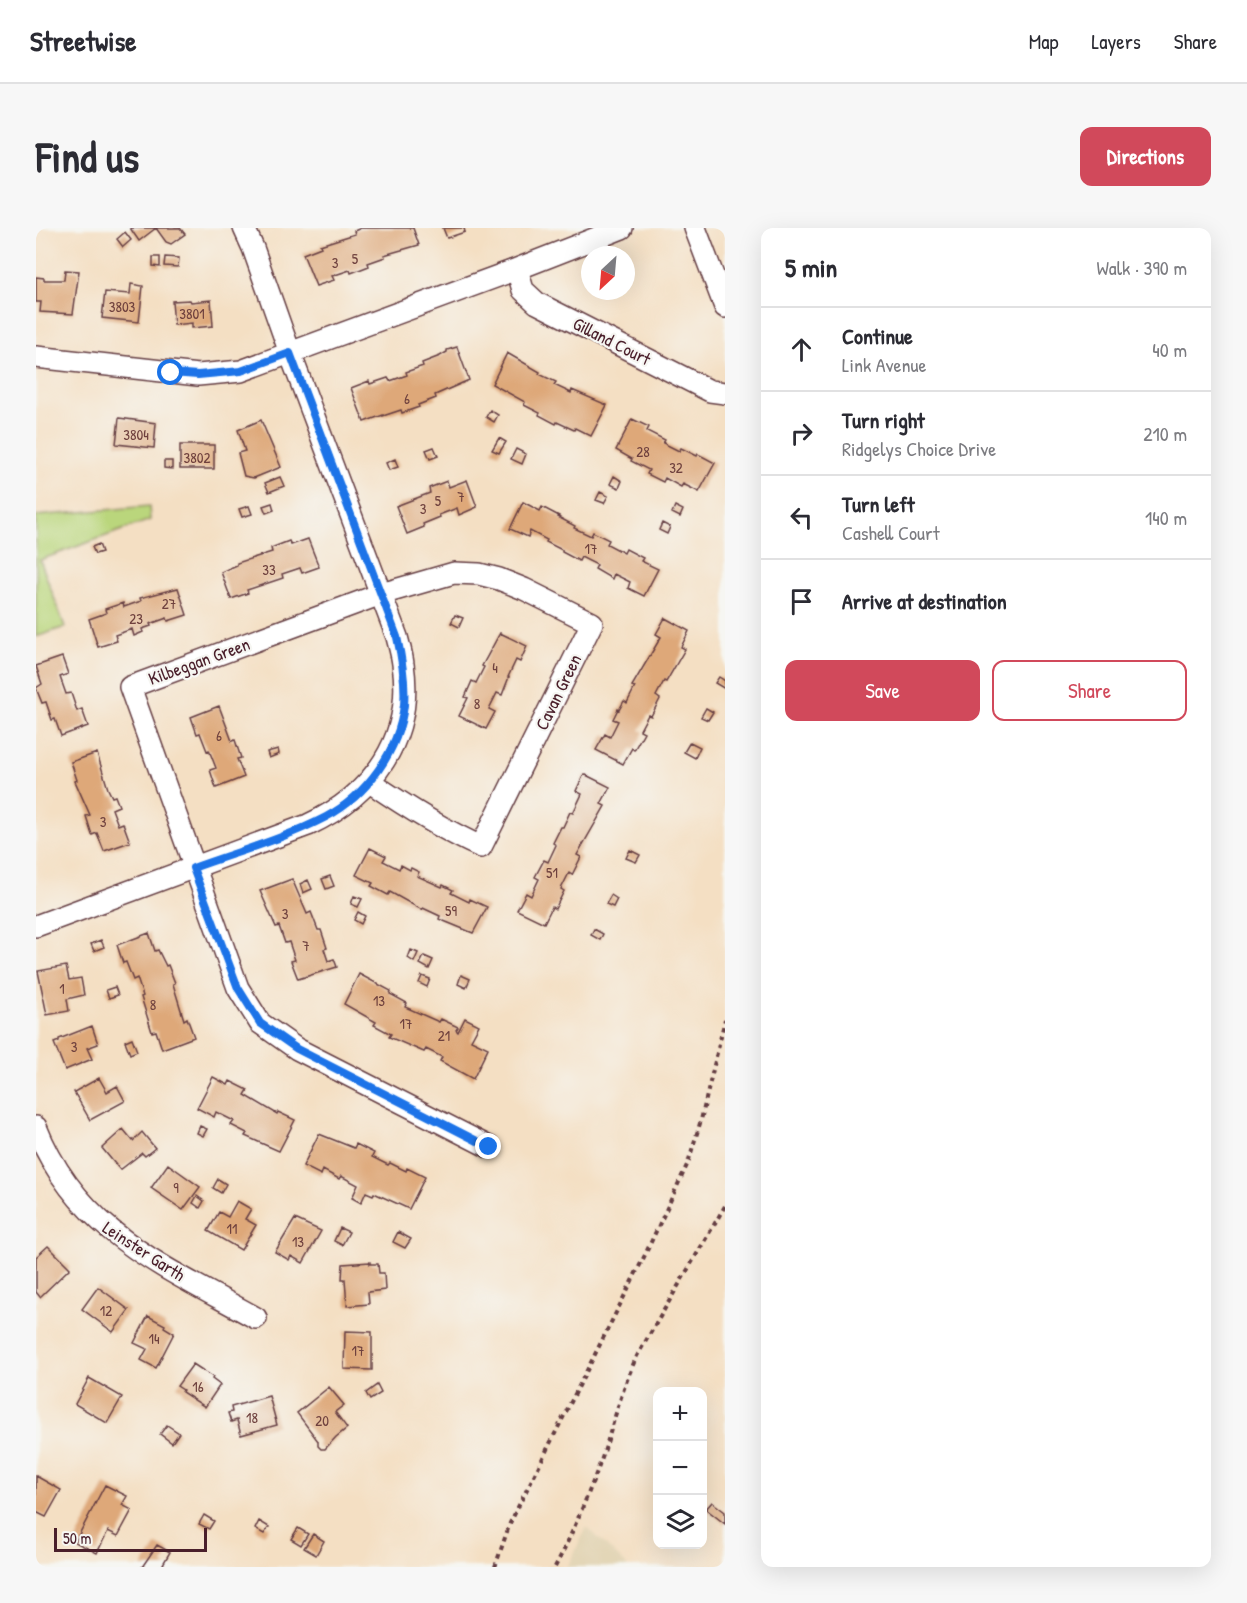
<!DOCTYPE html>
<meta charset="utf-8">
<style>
body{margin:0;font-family:"Patrick Hand",sans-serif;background:#f7f7f7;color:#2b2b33}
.controls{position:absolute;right:18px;bottom:18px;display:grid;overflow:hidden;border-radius:12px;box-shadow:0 6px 24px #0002}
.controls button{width:54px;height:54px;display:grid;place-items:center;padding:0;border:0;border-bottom:2px solid #e1e1e2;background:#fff;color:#2b2b33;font:30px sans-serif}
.compass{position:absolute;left:545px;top:18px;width:54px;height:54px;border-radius:50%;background:#fff;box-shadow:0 6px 24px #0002;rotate:206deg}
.scale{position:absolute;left:18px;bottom:15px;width:153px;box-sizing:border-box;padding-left:6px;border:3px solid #4a1f2b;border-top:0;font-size:16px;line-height:21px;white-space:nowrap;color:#4a1f2b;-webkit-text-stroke:4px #f6f6f2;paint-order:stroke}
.stop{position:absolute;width:18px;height:18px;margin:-14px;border:4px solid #1a73e8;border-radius:50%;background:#fff}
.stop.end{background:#1a73e8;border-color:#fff;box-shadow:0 2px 6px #0008}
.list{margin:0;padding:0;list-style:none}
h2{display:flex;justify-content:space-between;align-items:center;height:78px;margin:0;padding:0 24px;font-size:26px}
h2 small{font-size:20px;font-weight:400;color:#7c7c81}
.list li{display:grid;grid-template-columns:39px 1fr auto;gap:18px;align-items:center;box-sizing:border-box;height:84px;padding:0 24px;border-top:2px solid #e1e1e2}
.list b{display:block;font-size:22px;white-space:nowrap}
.list p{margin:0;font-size:20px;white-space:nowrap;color:#7c7c81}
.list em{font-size:20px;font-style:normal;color:#7c7c81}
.actions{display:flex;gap:12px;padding:18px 24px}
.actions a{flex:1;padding:14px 0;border:2px solid #d1495b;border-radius:12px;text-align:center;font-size:21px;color:#d1495b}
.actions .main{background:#d1495b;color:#fff}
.icon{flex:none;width:33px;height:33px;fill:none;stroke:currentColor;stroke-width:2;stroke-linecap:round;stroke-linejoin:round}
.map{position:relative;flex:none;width:689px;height:1339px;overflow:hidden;border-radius:12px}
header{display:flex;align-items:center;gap:36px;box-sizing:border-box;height:84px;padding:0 30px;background:#fff;border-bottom:2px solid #e1e1e2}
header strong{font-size:28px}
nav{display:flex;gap:33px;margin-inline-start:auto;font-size:21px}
.intro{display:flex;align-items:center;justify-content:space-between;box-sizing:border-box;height:144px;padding:0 36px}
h1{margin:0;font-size:42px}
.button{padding:15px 27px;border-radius:12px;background:#d1495b;color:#fff;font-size:21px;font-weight:700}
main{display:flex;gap:36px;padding:0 36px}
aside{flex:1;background:#fff;border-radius:12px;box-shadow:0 6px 24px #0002}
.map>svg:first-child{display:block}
</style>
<header>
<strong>Streetwise</strong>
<nav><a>Map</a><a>Layers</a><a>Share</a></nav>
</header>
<div class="intro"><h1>Find us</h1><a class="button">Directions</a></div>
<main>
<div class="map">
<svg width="689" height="1339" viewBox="0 0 689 1339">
<rect width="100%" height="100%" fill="#f6f6f2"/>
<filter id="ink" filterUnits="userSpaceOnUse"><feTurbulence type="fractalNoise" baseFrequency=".0167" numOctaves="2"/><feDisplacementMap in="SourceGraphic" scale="12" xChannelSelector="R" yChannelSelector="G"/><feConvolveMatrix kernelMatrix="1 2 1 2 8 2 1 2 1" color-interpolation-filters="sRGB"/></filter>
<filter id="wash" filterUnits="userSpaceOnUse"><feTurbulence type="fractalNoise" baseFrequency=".008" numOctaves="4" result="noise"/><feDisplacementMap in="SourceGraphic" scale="24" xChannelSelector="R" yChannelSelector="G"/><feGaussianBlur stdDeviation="1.35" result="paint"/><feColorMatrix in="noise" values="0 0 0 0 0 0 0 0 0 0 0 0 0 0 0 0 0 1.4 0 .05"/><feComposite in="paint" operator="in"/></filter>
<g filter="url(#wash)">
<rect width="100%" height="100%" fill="#f4dfc3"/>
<path fill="#e3d6b7" d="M551,1299L592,1339H531Z"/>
<path fill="#bad67c" stroke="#827a54" stroke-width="1.5" d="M113,278L114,292L4,332L29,399L0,409V288Z"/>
<g id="blocks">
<path fill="#dea879" d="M94,0H144L149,6L135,16L130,14L120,0L103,13Z
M325,0H377L383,17L348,27L349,29L332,35L333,38L315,45L314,42L296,48L298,52L280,58L267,26L285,19L284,17L319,6L318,3Z
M407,0H428L429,4L411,10Z
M89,4L95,12L87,19L81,11Z
M117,29H124V39L117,38Z
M129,29L143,30L142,39L128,38Z
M29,42L43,43L37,86L4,84L5,74H0V49L8,50V52H28Z
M95,56L107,58L103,94L66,90L69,64L94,66Z
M154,72L155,74L175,72L177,98L156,100V95L138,97L136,73Z
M421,119L433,152L399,167L400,170L382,177L383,179L366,185L365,182L347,188V187L328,194L315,160L333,153L334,156L352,150L354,153L371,147L370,144L387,138L386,135L404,128L411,124V122Z
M471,125L504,144L503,146L520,154L518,157L535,165L536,162L571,177L555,208L539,200L538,202L521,194L520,196L503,187L504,185L488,177L489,174L456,156Z
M454,182L462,187L458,194L450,189Z
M83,190L120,195L118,220L80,216Z
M596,191L613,199L611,203L629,212L627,215L643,223L645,220L661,228L662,226L679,235L663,264L647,256L645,259L629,250L627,254L611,246L613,242L595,233L596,231L580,222Z
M225,192L245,239L218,250L208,248L202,225L209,223L202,202Z
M463,210L470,214L463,225L456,222Z
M144,217H178V241H144Z
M398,219L402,228L394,231L390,222Z
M480,221L490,226L486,236L475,231Z
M359,231L362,239L353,242L350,235Z
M128,233H136V241L128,240Z
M578,248L586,253L583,260L574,256Z
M244,249L248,258L233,264L229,255Z
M431,252L441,279L423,287L421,280L403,287L404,289L387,296L388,299L371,306L360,278L394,265L393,260L411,253L413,259Z
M564,264L572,268L568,275L560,272Z
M487,274L504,283L506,279L523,288L522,289L539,298L538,300L555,308L557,304L573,312L571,316L588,325L590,321L607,330L605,333L622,341L608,368L592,360L594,354L578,346L576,351L559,341L561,337L545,329L543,333L526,324V322L510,314L511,312L494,303L492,309L474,301Z
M236,275L238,282L230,285L227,278Z
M213,278L216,286L206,289L203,281Z
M639,278L647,282L644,289L636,285Z
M626,295L634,299L631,306L623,302Z
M272,311L283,339L266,345L264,340L246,346L247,350L211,362L212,365L195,371L185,344L201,337V335L236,324L235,320L253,313L255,317Z
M63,316L66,324L59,326L56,319Z
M142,360L151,387L132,393L131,390L114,396L115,398L106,401L107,404L98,408L96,401L79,407L81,413L62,419L53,391L70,385L69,381L87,375L88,379L105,373L104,370Z
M419,387L427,390L423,399L415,395Z
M629,390L653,403L645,419L649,421L630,454L628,453L620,468L624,471L615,488L612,487L604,502L608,504L598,522L596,520L587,536L560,522L569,506L574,509L582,493L577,491L582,481L583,482L588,473L591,475L599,459L596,458L625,409L620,406Z
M464,405L491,418L484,434L480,432L472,449H473L466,467L461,465L453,481L459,484L450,501L423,488L432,470L429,469L436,453L440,455L448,439L446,438Z
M26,429L32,446L24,449L30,466L35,465L41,483L46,481L52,498L25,508L19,491L16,492L10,474L6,475L0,460L6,456L0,438Z
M683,449L689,453V461L679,455Z
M183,478L196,513L199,512L205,530L201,531L208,549L180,560L174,542L180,540L173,522L171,523L164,505L161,506L155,489Z
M670,480L677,484L672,492L665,489Z
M654,514L664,519L659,530L648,524Z
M242,521L243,526L233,530L231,524Z
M61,525L72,561L76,569L79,568L83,578L76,581L82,597L87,595L94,614L68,623L61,605L56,607L50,588L54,587L39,553L41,552L35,534Z
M548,546L574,559L565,576L569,578L541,627L545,629L536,647L533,645L525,661L528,663L519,681L516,679L508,695L481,682L490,665L495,668L503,651L499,649L508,632L512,634L520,617L517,615L525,599H527L534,584L537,585L546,566L540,563Z
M334,620L350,628L347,633L363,641L365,637L374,642L375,640L383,644L381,648L406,659L407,657L417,662L415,665L433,674L434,671L451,679L437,705L403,691L404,688L387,680L386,682L354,664L352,667L335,658L337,655L320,647Z
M594,622L604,627L600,634L590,630Z
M294,648L298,658L290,661L286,651Z
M256,651L271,686L275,684L282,702H285L291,720L288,721L292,733L298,731L301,739L262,751L255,733L259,732L253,714L249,715L243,698L240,699L224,663Z
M272,652L276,661L267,665L264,656Z
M575,667L581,671L577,679L570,676Z
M318,668L326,671L322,679L315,676Z
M322,684L329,688L325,696L318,692Z
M558,701L567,706L564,712L555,707Z
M113,705L119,723L122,722L130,738L132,737L139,755L137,756L148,792L151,790L158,809L126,821L120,803L116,804L105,769L107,768L101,750L97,752L90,734L87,735L81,717Z
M65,712L68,719L58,723L55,716Z
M375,722L382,725L378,734L372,730Z
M388,728L397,732L393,741L384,736Z
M30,738L33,752L45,750L48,767L31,771L33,783L11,787L2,743Z
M323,746L355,763L354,766L371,775L369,779L403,794L405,791L422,799L420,802L422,804L429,790L443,797L435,812L452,820L437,851L404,833L406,829L390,821L388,824L353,809L355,806L338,797L340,794L308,776Z
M425,747L434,751L430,760L422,756Z
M386,748L394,751L391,759L383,755Z
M79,759L82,767L73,770L70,762Z
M56,798L62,816L51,820L56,831L29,842L18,815L23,813V811Z
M96,810L101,823L94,826L89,813Z
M177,849L192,857L194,853L212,862L209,867L241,886L242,884L259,892L243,923L209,908L211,905L195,897L198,893L180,884L178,889L161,880Z
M63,850L71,864L81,858L89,873L54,892L38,864Z
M164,898L171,901L167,908L161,905Z
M87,901L97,913L106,904L119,920L109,928L106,925L84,942L66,920Z
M283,906L318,920L320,916L338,925L336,929L352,937L354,935L370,943L371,940L389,949L373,981L338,965L337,967L330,964L325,975L316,970L322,957L305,948L303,951L287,942L285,947L267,938Z
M132,936L164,959L147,982L115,960Z
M182,951L190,956L185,965L177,960Z
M161,968L168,973L164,980L157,975Z
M201,973L215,981L209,991L220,997L205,1022L172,1003L183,984L192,989Z
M259,991L285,1003L267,1035L255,1028L253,1032L239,1024Z
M304,1000L313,1004L306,1017L298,1013Z
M362,1004L375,1011L369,1020L357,1014Z
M12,1018L34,1040L4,1069L0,1064V1029Z
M334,1034V1036H342L343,1045H348L349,1062L332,1064L333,1076L311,1078L309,1051H306L307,1036Z
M62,1059L93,1082L77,1104L46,1081Z
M112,1088L129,1097L128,1099L138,1105L120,1140L105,1132L111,1121L98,1115Z
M309,1103L336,1104V1142L308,1141Z
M157,1136L177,1149L176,1151L184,1157L169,1179L146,1164L147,1162L141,1158Z
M53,1150L86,1169L71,1195L39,1176Z
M341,1157L345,1165L334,1172L330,1165Z
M293,1159L308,1177L299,1184L311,1200L300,1209L289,1221H285L282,1218V1213L261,1185Z
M233,1168L241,1197L205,1207L201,1192L195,1194L192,1185L196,1184L195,1179Z
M131,1197L143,1205L136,1215L124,1206Z
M0,1248L25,1262L10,1289L0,1284Z
M69,1257L91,1268L86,1277L96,1282L82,1308L72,1303L61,1325L39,1314Z
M676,1274L689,1284V1296L670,1281Z
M168,1287L178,1293L173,1301L163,1296Z
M223,1293L233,1299L228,1306L219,1301Z
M262,1300L272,1306L265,1317L255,1311Z
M277,1306L288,1313L280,1327L268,1320Z
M121,1317L134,1324L127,1336L131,1339H106Z"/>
</g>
</g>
<g filter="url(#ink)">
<use href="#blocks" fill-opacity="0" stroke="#643c42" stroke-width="1.5"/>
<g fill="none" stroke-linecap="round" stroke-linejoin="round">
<defs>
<path id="minor" d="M586,0L481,41L487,62L501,75L674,163L689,165
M659,0L689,79
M0,129L162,147L205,143L481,41
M334,554C369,578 405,601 445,619L556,395L488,361L463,351L443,346L418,345L345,366L94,459L202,760L224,795L261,821L453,919
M0,698L272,597C337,567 378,510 367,436C366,427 363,417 361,409L254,125L217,20L208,0
M0,899C41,1004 129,1039 220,1090"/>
</defs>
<use href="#minor" stroke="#643c42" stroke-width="24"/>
<path stroke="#643c42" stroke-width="4" stroke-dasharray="4.5 4.5" stroke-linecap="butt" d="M459,1339L474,1295L608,1029L652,935L665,892L689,791
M519,1339C537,1305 551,1269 565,1233C577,1198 585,1162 601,1128L689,978"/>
<use href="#minor" stroke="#fff" stroke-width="21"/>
</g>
</g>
<g fill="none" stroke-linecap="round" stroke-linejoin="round" filter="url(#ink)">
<path stroke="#1a73e8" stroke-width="8" d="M135,145L162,147L205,143L254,125L361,409C366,431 370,453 368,477C363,523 330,568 290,589C248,611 201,624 157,640L202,760L224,795L261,821L453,919"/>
</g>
<g text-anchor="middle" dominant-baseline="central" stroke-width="4.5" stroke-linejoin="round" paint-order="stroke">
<g font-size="15" fill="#6f413e">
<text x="319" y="30">5</text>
<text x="299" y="34">3</text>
<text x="86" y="78">3803</text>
<text x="156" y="85">3801</text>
<text x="371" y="170">6</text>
<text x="100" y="206">3804</text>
<text x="607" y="223">28</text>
<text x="161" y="229">3802</text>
<text x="640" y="239">32</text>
<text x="425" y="268">7</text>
<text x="402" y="272">5</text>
<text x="387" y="280">3</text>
<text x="555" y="320">17</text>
<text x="233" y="341">33</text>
<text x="133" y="375">27</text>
<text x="100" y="390">23</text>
<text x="459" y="439">4</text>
<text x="441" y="475">8</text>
<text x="183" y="507">6</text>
<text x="67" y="593">3</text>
<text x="516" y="644">51</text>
<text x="415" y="682">59</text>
<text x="249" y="685">3</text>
<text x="270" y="717">7</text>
<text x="26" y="760">1</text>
<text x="343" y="772">13</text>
<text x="117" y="776">8</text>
<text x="370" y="795">17</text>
<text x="408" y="807">21</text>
<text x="38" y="818">3</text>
<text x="140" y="959">9</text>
<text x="196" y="1000">11</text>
<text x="262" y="1013">13</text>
<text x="70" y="1082">12</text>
<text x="118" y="1110">14</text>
<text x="322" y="1122">17</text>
<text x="162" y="1158">16</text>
<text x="216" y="1189">18</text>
<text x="286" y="1192">20</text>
</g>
<g font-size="18" fill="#4a1f2b" stroke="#f6f6f2">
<text transform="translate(576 113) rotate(27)">Gilland Court</text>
<text transform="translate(163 433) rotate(-20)">Kilbeggan Green</text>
<text transform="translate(522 464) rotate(-64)">Cavan Green</text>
<text transform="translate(108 1023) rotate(33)">Leinster Garth</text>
</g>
</g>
</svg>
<div class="controls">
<button>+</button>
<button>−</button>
<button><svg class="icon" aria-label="layers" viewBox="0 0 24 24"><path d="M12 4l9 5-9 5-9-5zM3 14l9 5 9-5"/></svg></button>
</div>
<svg class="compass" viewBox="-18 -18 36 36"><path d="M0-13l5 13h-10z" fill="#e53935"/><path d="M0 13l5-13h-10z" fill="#7c7c81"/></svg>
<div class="scale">50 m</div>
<div class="stop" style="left:135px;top:145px"></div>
<div class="stop end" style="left:453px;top:919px"></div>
</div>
<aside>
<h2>5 min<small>Walk · 390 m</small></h2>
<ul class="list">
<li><svg class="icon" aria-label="ahead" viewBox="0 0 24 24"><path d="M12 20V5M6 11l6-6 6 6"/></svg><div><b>Continue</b><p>Link Avenue</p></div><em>40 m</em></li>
<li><svg class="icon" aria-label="right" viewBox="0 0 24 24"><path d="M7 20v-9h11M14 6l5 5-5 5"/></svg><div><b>Turn right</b><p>Ridgelys Choice Drive</p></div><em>210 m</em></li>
<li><svg class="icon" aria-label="left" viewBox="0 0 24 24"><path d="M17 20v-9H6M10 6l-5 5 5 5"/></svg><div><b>Turn left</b><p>Cashell Court</p></div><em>140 m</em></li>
<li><svg class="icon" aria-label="arrive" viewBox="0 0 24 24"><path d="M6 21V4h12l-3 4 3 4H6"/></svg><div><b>Arrive at destination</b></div></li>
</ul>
<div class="actions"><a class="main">Save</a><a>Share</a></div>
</aside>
</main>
